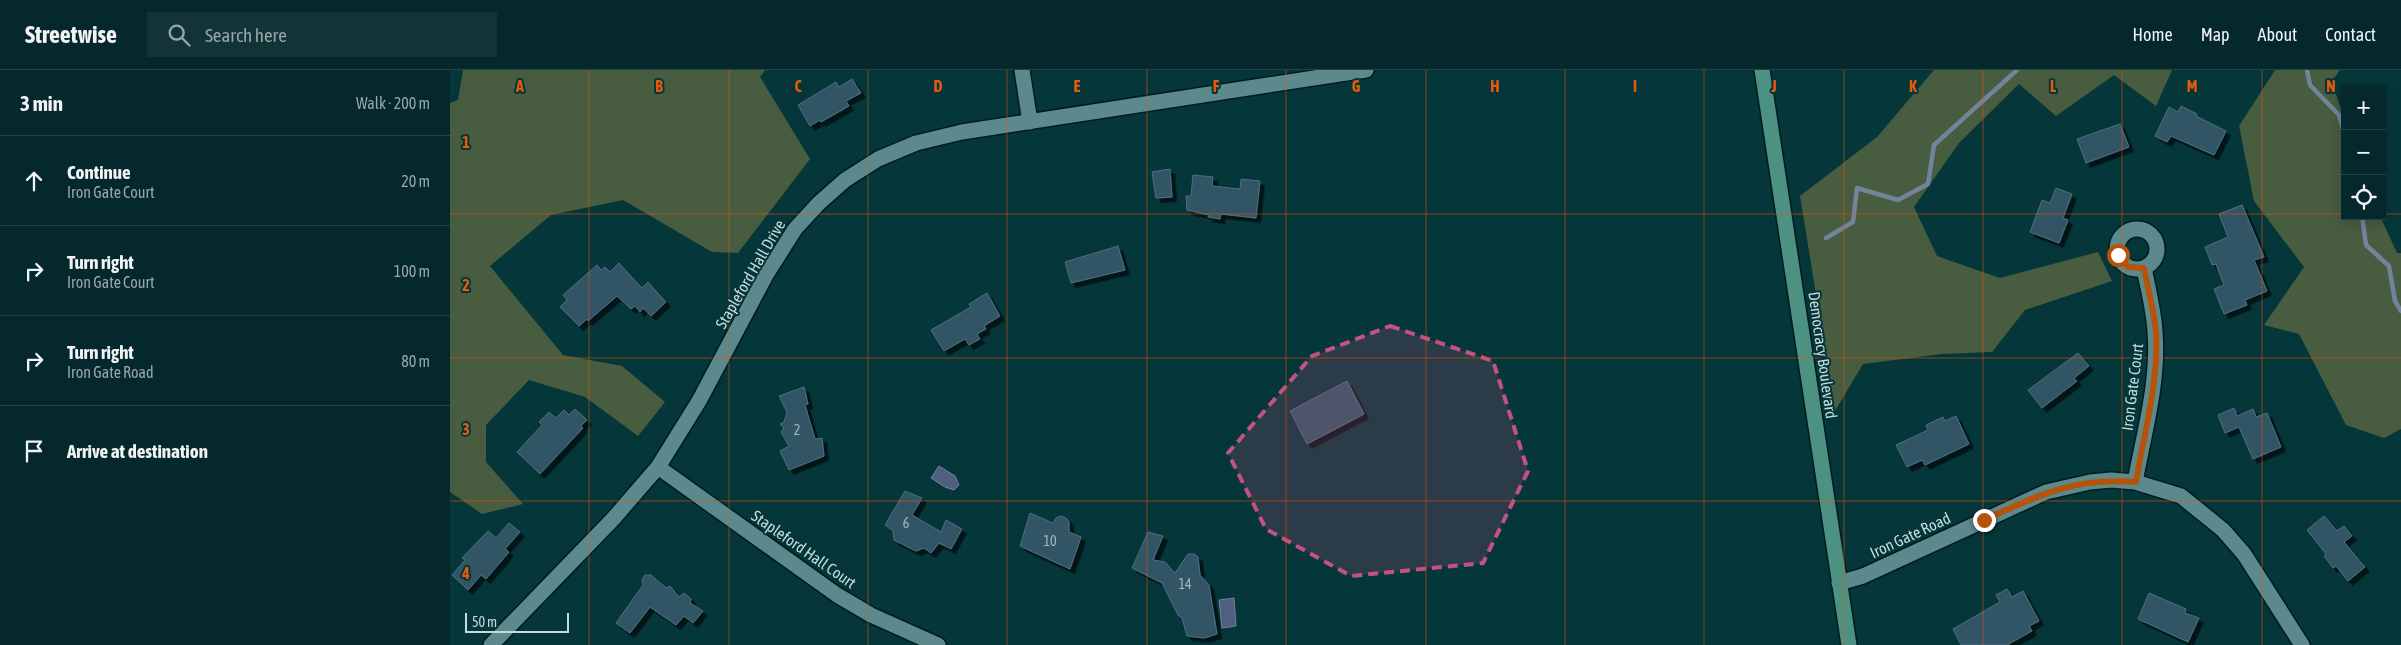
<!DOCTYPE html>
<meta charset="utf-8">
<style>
body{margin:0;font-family:"Asap Condensed",sans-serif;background:#123437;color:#f1f3f6}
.controls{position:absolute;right:15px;top:15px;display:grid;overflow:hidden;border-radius:0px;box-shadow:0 2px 12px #0003}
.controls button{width:45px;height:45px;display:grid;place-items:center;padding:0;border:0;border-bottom:1px solid #254447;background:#04282b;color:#f1f3f6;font:25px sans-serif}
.scale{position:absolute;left:15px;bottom:12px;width:104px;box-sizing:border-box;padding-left:5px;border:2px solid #c4dadc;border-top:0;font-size:14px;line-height:18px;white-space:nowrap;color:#c4dadc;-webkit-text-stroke:4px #053639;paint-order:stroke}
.stop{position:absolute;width:15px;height:15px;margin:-11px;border:4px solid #b45309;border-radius:50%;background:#fff}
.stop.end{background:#b45309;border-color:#fff;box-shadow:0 1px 5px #0008}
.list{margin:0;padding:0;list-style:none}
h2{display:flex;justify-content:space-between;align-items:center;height:65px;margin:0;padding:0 20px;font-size:21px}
h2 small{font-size:16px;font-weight:400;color:#97a6a9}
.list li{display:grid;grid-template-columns:32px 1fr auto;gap:15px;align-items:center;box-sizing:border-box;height:90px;padding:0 20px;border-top:1px solid #254447}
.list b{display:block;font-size:19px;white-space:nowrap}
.list p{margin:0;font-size:16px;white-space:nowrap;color:#97a6a9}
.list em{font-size:16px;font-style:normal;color:#97a6a9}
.icon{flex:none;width:28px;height:28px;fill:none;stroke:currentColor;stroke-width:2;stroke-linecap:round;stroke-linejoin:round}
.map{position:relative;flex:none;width:1951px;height:575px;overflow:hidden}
header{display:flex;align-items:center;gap:30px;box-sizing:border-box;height:70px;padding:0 25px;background:#04282b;border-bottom:1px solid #254447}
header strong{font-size:24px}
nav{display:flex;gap:28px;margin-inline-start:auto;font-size:18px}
.search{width:350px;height:45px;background:#123437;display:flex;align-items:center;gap:12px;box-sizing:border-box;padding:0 18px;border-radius:0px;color:#97a6a9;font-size:19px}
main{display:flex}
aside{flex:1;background:#04282b}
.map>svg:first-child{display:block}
</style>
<header>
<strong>Streetwise</strong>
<div class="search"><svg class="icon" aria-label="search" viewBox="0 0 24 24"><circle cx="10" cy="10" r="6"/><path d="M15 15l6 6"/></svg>Search here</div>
<nav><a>Home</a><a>Map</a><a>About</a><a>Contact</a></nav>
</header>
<main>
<aside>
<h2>3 min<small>Walk · 200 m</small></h2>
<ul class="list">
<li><svg class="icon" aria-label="ahead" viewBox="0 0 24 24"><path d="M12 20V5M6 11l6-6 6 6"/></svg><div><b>Continue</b><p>Iron Gate Court</p></div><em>20 m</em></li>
<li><svg class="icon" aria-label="right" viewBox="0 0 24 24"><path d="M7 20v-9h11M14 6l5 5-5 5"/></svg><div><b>Turn right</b><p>Iron Gate Court</p></div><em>100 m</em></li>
<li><svg class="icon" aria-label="right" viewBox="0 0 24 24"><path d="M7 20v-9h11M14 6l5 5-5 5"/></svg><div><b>Turn right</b><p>Iron Gate Road</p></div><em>80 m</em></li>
<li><svg class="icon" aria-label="arrive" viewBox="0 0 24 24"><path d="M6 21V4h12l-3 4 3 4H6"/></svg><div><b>Arrive at destination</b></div></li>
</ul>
</aside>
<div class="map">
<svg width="1951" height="575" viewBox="0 0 1951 575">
<defs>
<filter id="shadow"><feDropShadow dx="4.5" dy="4.5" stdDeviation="0" flood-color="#0009"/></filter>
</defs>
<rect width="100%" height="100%" fill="#053639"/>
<path fill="#485c40" d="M13,0H315L310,7L360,89L288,183L262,182L173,130L101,145L40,196L113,285L172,296L215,332L188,366L135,327L79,310L36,355V392L73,434L32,444L0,422V33L8,30Z
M1484,0H1722L1706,36L1664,5L1606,46L1569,14L1509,73L1464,137L1487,186L1550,208L1648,182L1662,211L1575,240L1542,282L1492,284L1413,294L1385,341L1350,126L1427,67Z
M1825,0H1890L1882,11L1895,53V146H1930L1947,183H1951V359L1934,368L1896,355L1849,264L1814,255L1854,197L1804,131L1789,56Z"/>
<path fill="#4f5e81" stroke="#72839c" d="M489,396L505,406L509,415L504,420L495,417L481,408Z
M784,528L786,556L772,558L769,530Z"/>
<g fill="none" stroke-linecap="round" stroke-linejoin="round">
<path stroke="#72839c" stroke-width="4.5" d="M1857,0L1860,15L1889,45L1895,65
M1912,146L1916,175L1939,196L1945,231L1951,241
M1376,168L1403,152L1407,118L1448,130L1478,114L1484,75L1567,0"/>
</g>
<path fill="#335466" stroke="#4e6f82" filter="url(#shadow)" d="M402,9L411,23L396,31L399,36L371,52L370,50L360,56L348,35L386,12L389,17Z
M1731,36L1747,44L1746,46L1776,61L1764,85L1721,66L1717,72L1705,66L1719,37L1728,42Z
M1670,54L1679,77L1636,93L1627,69Z
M720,99L722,127L706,128L702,102Z
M743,105L763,107L762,116L790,119L791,109L810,111L806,148L771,144L770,149L758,147L759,145L737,140L736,126H741Z
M1606,118L1622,124L1613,148L1618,150L1609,173L1580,162L1592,130L1600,133Z
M1792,135L1814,187L1804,190L1817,221L1795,230L1797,235L1774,244L1764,219L1774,215L1766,194L1762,195L1755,177L1778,167L1769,144Z
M668,176L675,200L621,213L615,192Z
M169,193L192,218L198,212L216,232L201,246L193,238L190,242L185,236L181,239L167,226L138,251L137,249L129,256L110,237L117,230L113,225L147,195L151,200L155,197L160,202Z
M537,223L550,246L534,256L536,259L527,264L530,269L519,275L515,269L494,281L481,260L521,237L519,234Z
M1628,283L1639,296L1624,308L1627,311L1592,338L1578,320Z
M897,311L914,344L857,374L840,341Z
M354,317L358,334L355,335L365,369L372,368L374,386L339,400L330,381L339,376L331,362L334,358L330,354L334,352L337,342L329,326Z
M1784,338L1787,346L1803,339L1806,347L1817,343L1831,377L1803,389L1789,357L1775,363L1768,345Z
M125,339L137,350L131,356L133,358L90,404L67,382L92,355L89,352L99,342L106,348L114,340L119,345Z
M1506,346L1519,374L1475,395L1472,390L1457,397L1446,375L1478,360L1476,355L1493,347L1495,351Z
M455,421L472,428L462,445L491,462L496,450L512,459L501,479L489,473L481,483L474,478L466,481L444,470L443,461L435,455Z
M580,443L603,453L606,448L611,446L616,448L619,452V462L631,467L620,499L570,476Z
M1874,446L1887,461L1894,456L1902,466L1894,472L1915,497L1898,511L1886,496L1883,498L1874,486L1876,484L1857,460Z
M59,453L70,462L55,479L59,482L36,509L31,505L18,520L2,505L15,490L12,488L38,461L46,468Z
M698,462L713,466L703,490L715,492L725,503L738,484H744L748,487L750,505L759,515L767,564L754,568L737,566L732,548L728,545L712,513L682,498Z
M195,505H201L216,518L220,516L229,527L234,523L241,529L240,533L253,541L243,553L234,546L226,555L200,537L180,563L166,553L193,515L192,510Z
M1557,519L1562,527L1573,521L1589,551L1579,556L1582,561L1557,575H1511L1503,559L1550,532L1546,525Z
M1699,523L1736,539L1735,543L1749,548L1738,572L1688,549Z"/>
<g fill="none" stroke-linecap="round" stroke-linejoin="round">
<defs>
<path id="minor" d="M572,0L580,52
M1667 179a20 20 0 1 1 40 0a20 20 0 1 1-40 0Z
M208,397L387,525L421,545L488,575
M1685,412C1694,363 1709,312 1705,262C1704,241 1698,219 1694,198
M1389,513L1413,506L1596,422L1640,412L1661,410L1685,412L1731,426L1773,460L1794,484L1852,575
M41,575L163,449L208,397L249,331L316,205L345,159L369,133L395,110L428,89L466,73L512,62L916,0"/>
<path id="major" d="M1312,0L1399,575"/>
</defs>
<use href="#minor" stroke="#001c1f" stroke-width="18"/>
<use href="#major" stroke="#001c1f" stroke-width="18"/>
<use href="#minor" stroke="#5c898c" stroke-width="15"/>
<use href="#major" stroke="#4c9182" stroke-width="15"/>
</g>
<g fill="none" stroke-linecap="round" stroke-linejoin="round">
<path stroke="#b45309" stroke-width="6" d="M1534,450C1589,425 1624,407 1686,412C1694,363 1709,312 1706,262C1704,241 1698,219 1694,198L1678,197L1668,185"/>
</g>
<path fill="#c35282" fill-opacity="0.2" stroke="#c35282" stroke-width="4" stroke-dasharray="10 6" stroke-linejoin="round" d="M940,256L1043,291L1078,401L1033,493L901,506L816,459L778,383L862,286Z"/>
<path fill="none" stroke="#e8590c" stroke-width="1" stroke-opacity="0.55" d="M139,0V575M279,0V575M418,0V575M557,0V575M697,0V575M836,0V575M976,0V575M1115,0V575M1254,0V575M1394,0V575M1533,0V575M1672,0V575M1812,0V575M0,144H1895M1932,144H1951M0,288H1951M0,431H1951"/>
<g text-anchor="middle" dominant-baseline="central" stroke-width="4" stroke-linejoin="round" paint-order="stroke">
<g font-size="14" fill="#a0b8be">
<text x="347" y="360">2</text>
<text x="456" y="453">6</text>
<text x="600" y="471">10</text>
<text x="735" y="514">14</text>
</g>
<g font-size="16" fill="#c4dadc" stroke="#053639">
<text transform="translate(300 204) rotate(-60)">Stapleford Hall Drive</text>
<text transform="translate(1373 285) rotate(82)">Democracy Boulevard</text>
<text transform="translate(1682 317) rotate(-83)">Iron Gate Court</text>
<text transform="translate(1460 465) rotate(-25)">Iron Gate Road</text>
<text transform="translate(354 479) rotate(35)">Stapleford Hall Court</text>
</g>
</g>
<g font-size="16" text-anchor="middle" font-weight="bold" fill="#e8590c" stroke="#053639" stroke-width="4" stroke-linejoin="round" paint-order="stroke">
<text x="70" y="22">A</text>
<text x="209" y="22">B</text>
<text x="348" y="22">C</text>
<text x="488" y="22">D</text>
<text x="627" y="22">E</text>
<text x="766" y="22">F</text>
<text x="906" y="22">G</text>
<text x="1045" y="22">H</text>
<text x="1185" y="22">I</text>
<text x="1324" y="22">J</text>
<text x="1463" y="22">K</text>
<text x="1603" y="22">L</text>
<text x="1742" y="22">M</text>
<text x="1881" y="22">N</text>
<text x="16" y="78">1</text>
<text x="16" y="221">2</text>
<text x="16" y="365">3</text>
<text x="16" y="509">4</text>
</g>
</svg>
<div class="controls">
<button>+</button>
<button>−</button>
<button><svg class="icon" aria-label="locate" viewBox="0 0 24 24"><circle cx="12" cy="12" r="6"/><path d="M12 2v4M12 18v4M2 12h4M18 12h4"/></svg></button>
</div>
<div class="scale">50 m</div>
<div class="stop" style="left:1668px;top:185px"></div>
<div class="stop end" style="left:1534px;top:450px"></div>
</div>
</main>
